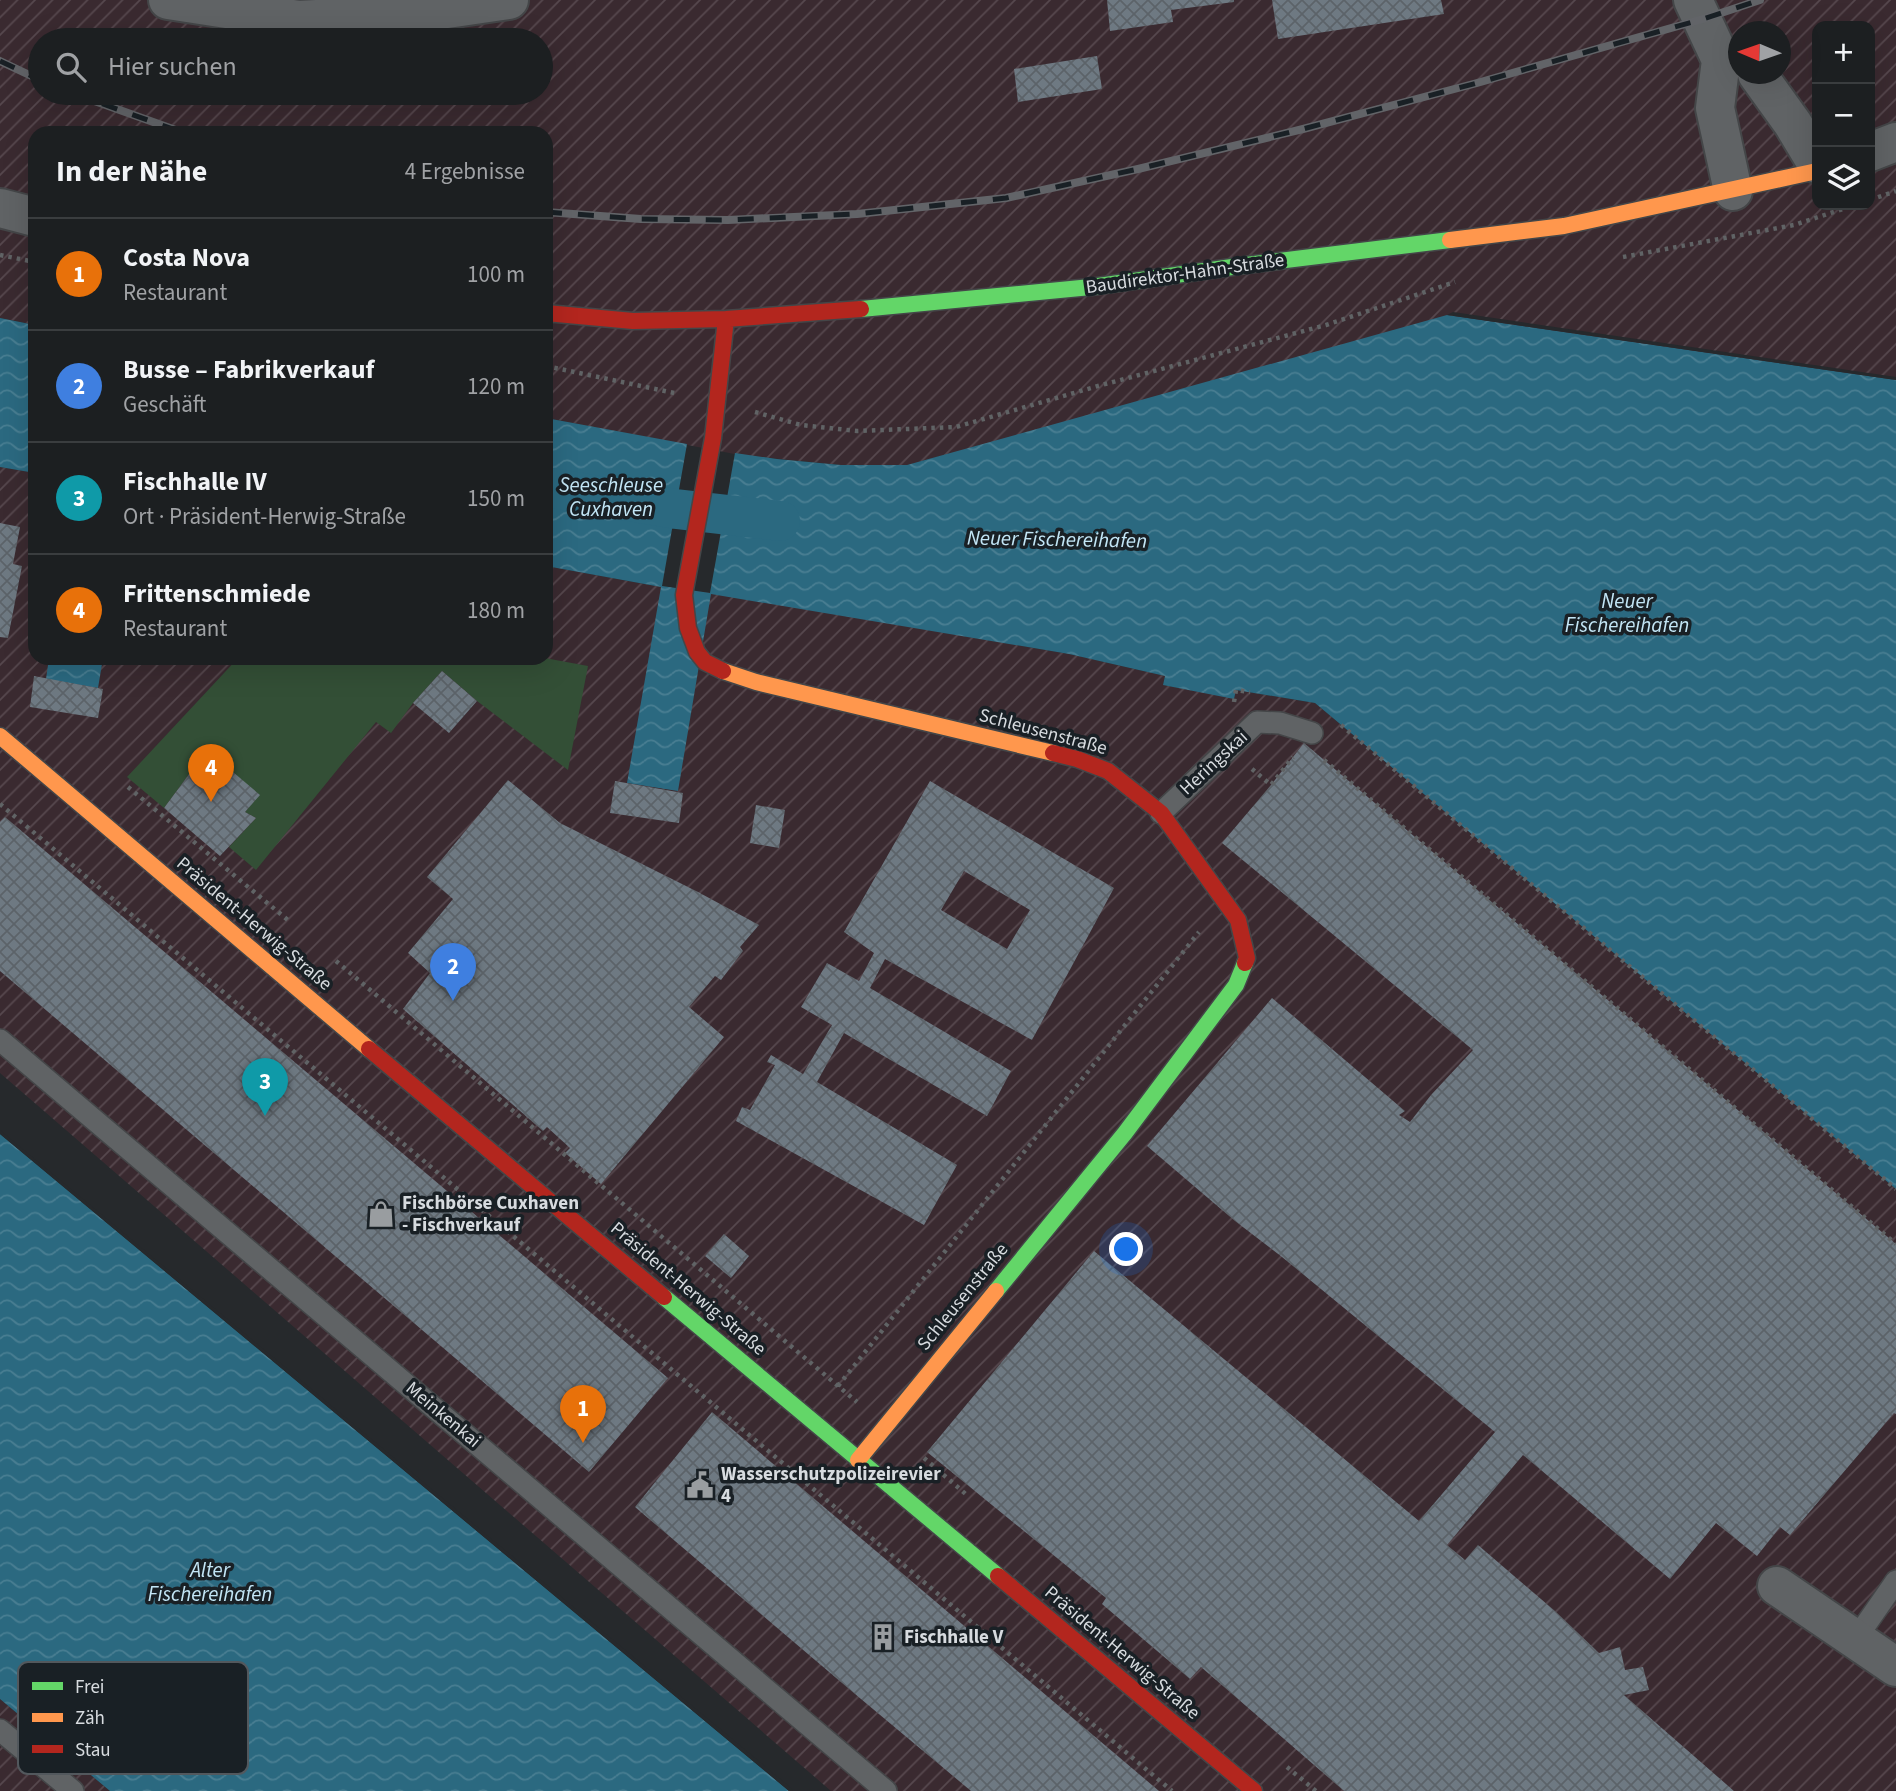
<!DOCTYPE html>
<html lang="de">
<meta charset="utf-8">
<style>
body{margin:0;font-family:"Source Sans 3",sans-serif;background:#292c2e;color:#f1f3f6}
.controls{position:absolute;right:21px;top:21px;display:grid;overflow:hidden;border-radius:14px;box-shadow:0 7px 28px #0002}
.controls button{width:63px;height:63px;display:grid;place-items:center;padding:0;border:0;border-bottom:2px solid #3a3d3f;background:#1c1f21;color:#f1f3f6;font:35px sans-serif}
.compass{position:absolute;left:1728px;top:21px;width:63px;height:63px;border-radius:50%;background:#1c1f21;box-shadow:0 7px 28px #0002;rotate:272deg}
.you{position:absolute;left:1127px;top:1250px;width:24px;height:24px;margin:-18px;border:5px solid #fff;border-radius:50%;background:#1a73e8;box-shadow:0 0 0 10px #1a73e833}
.badge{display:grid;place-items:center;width:46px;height:46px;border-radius:50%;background:#bca0f2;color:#fff;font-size:23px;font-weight:700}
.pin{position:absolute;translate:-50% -58px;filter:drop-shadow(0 2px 4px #0008)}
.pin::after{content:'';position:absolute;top:37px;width:24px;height:21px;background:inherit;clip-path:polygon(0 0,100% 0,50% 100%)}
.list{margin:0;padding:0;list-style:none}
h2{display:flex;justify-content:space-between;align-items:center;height:91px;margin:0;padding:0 28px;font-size:30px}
h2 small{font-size:23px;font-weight:400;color:#a0a2a5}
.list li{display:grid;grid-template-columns:46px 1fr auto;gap:21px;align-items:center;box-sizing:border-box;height:112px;padding:0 28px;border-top:2px solid #3a3d3f}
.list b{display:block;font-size:26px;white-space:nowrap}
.list p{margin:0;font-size:23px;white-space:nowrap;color:#a0a2a5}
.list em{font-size:23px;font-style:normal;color:#a0a2a5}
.icon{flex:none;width:38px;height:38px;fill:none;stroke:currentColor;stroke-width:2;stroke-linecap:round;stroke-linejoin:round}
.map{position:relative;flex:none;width:1896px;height:1791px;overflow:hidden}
.search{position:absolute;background:#1c1f21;box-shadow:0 7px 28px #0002;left:28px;top:28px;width:525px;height:77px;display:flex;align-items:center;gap:18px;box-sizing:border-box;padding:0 24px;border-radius:38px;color:#a0a2a5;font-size:26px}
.panel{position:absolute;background:#1c1f21;box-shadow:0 7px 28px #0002;left:28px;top:126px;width:525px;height:539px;border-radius:21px}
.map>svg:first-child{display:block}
</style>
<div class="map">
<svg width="1896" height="1791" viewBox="0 0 1896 1791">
<defs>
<pattern id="industrial-furrows" width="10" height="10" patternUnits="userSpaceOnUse" patternTransform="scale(1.75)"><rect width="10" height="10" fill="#3a2a30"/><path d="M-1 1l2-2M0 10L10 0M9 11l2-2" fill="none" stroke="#56484e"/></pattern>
<pattern id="water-waves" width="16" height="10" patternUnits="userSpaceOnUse" patternTransform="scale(1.75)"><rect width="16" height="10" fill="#2b6980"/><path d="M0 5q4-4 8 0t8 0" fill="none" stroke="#497e92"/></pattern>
<pattern id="building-cross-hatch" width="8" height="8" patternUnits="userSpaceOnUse" patternTransform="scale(1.75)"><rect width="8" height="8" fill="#6e7982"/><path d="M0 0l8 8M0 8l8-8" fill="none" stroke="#5c6369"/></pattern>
</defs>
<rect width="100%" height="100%" fill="#26292c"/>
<path fill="url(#industrial-furrows)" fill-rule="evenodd" d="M0,0H1896V380L1712,354L975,447L907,465H841L740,455L546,418V133H35V325L0,318ZM1817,26H1870V205H1817ZM1738,32H1780V74H1738ZM40,40H541V93H40Z
M0,467L35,473V658H546V566L661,587L711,593L1069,654L1165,676L1163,685L1234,698L1236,690L1315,703L1896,1189V1791H831L0,1073Z
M0,1699L110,1791H0Z"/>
<path fill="#334f36" d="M238,658H545L588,666L568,770L477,701L442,671L413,703L391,733L376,722L256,870L229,847L256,818L245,812L259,795L207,750L164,808L127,777Z"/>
<path fill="url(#water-waves)" d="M1447,315L1896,380V1189L1315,703L1236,690L1234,699L1163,685L1165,676L1069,654L711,594L678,791L627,783L661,587L546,566V418L687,444L662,586L710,593L735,453L777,459L841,465H907Z
M0,318L35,325V473L0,467Z
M49,658H103L98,688L46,679Z
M0,1134L789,1791H110L0,1699Z"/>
<path fill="#26292c" d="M1453,312L1896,377V380L1447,315Z
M0,1130L791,1788L793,1791H789L0,1134Z"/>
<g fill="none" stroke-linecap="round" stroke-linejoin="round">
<path stroke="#2b6980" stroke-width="40" d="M546,487L676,509L780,521"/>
</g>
<path fill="url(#building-cross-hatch)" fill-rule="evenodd" d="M1107,0H1234V2L1171,10L1173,22L1110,31Z
M1272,0H1441L1444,14L1278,39Z
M1097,56L1102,89L1018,102L1014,69Z
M0,523L20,527L13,564L22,566L8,638L0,637Z
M442,671L477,701L449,733L413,703Z
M34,676L103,689L98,718L30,707Z
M1304,743L1896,1244V1414L1894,1413L1790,1535L1780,1527L1757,1556L1716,1523L1670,1579L1523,1455L1447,1545L1465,1560L1478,1545L1555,1611L1599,1653L1620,1647L1625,1670L1643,1667L1649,1690L1624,1695L1734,1791H1344L1201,1667L1190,1679L1102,1604L1106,1598L927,1452L1094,1251L1419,1521L1495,1432L1282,1257L1235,1221L1147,1146L1272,998L1405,1111L1399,1115L1410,1122L1431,1095L1473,1050L1222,843L1271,785Z
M207,750L260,795L245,812L256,818L220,856L164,808Z
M508,780L560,823L698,892L759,925L740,947L743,951L721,980L715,976L689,1007L724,1037L601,1184L565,1153L570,1148L547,1127L543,1131L403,1009L430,973L408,953L453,899L427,877Z
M615,781L683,793L679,823L610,813Z
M930,781L1114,888L1032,1040L885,959L870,988L1011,1071L987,1116L844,1033L817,1082L957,1165L924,1225L736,1121L742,1107L750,1110L775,1065L767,1062L771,1055L803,1074L832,1025L801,1007L827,963L859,981L874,953L844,932ZM964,871L1030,910L1007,949L941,910Z
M756,805L785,810L779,848L750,843Z
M5,817L668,1378L589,1472L0,971V822Z
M724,1234L749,1256L731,1278L705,1256Z
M712,1412L1021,1674L1159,1791H971L855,1694L635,1507Z"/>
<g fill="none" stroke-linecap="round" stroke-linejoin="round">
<defs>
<path id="lane" d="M1161,813L1257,722L1280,723L1312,733
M0,1040L886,1791
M1855,1640L1896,1581
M0,1730L73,1791"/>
<path id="street" d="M168,0L299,20L420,13L509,0
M1693,0L1721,60L1715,108L1733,191
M1757,74L1793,124L1817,164
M1870,152L1896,142
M0,208L35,217
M1777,1586L1896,1667"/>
<path id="fast" d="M861,309L1091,287L1246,265L1450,240
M996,1291L1125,1133L1236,985L1245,963
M664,1297L998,1576"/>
<path id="slow" d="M1450,240L1564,226L1817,171
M723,671L756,682L1053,753
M0,736L369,1049
M858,1460L996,1291"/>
<path id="jam" d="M546,313L633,321L726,319L861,309
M723,671L705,662L697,652L688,628L684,595L713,438L726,319
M1053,753L1077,759L1108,771L1161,813L1238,920L1247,958L1245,963
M369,1049L664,1297
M998,1576L1254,1791"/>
</defs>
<use href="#lane" stroke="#444648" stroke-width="24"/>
<use href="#street" stroke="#444648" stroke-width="42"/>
<use href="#fast" stroke="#444648" stroke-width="19"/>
<use href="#slow" stroke="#444648" stroke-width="19"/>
<use href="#jam" stroke="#444648" stroke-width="19"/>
<path stroke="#606365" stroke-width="4.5" stroke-dasharray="3.5 5" stroke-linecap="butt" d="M1870,200L1896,191
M0,255L35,262
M1623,257L1794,225L1855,205
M546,366L679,394
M755,412L801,425L857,431L956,427L1098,386L1326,325L1455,282
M1234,702L1236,690L1250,692
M1341,725L1896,1189
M1324,760L1896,1244
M1252,769L1271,785L1293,757
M128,787L289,921
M0,804L1172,1791
M336,961L857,1402
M838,1386L1199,932
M924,1458L968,1496
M1287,1767L1316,1791"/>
<use href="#lane" stroke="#606365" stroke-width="21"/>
<use href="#street" stroke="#606365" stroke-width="38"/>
<use href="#fast" stroke="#63d668" stroke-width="16"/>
<use href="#slow" stroke="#ff974d" stroke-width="16"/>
<use href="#jam" stroke="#b3261e" stroke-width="16"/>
<defs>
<path id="rail" d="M0,61L40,80
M72,93L184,133
M546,212L641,219L728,220L857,214L1006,198L1138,169L1303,129L1477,83L1703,19L1760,0"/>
</defs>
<use href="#rail" stroke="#626468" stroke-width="8"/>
<use href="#rail" stroke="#192025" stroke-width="5" stroke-dasharray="16" stroke-linecap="butt"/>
</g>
<defs>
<symbol id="shop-bare" viewBox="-9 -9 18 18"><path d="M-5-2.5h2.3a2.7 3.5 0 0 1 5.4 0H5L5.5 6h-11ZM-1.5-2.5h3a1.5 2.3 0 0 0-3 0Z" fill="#999da0" stroke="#192025" stroke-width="2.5" paint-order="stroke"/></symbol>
<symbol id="civic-bare" viewBox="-9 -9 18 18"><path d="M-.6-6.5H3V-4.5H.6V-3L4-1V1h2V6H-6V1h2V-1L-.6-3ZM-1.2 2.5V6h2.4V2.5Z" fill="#999da0" stroke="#192025" stroke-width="2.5" paint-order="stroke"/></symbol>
<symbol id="building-bare" viewBox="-9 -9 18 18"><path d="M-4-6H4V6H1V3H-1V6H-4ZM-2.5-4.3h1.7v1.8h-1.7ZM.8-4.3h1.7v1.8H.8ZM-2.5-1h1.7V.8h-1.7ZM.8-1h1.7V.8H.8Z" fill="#999da0" stroke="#192025" stroke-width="2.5" paint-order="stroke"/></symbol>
</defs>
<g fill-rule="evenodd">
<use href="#shop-bare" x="362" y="1195" width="38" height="38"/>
<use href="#civic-bare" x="681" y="1466" width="38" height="38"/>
<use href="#building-bare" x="864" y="1618" width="38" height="38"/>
</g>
<g text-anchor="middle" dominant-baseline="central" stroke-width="7" stroke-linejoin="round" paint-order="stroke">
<g font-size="19" fill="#d7dbdf" stroke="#192025">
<text transform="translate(1185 274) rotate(-8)">Baudirektor-Hahn-Straße</text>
<text transform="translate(1043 732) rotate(15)">Schleusenstraße</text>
<text transform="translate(1214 763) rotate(-43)">Heringskai</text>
<text transform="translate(254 924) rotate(40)">Präsident-Herwig-Straße</text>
<text transform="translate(688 1289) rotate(40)">Präsident-Herwig-Straße</text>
<text transform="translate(963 1297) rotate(-51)">Schleusenstraße</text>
<text transform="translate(443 1415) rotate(40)">Meinkenkai</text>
<text transform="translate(1122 1653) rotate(40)">Präsident-Herwig-Straße</text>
</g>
<g font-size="19" font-weight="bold" fill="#d7dbdf" stroke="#192025" text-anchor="start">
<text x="402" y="1203">Fischbörse Cuxhaven<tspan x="402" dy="22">- Fischverkauf</tspan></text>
<text x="721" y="1474">Wasserschutzpolizeirevier<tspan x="721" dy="22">4</tspan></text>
<text x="904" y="1637">Fischhalle V</text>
</g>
<g font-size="21" font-style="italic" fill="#c3e6f6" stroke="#192025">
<text x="611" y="485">Seeschleuse<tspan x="611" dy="24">Cuxhaven</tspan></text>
<text transform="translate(1057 539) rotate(1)">Neuer Fischereihafen</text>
<text x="1627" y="601">Neuer<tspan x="1627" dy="24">Fischereihafen</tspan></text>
<text x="210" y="1570">Alter<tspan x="210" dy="24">Fischereihafen</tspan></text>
</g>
</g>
<rect x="18" y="1662" width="230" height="112" rx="10" fill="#192025" stroke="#52585d" stroke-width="2"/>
<rect x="32" y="1682" width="31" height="8" fill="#63d668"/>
<rect x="32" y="1713" width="31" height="9" fill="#ff974d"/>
<rect x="32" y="1745" width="31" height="8" fill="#b3261e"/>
<g font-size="19" fill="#d7dbdf">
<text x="75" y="1693">Frei</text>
<text x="75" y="1724">Zäh</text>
<text x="75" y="1756">Stau</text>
</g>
</svg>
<div class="controls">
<button>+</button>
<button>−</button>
<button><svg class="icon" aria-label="layers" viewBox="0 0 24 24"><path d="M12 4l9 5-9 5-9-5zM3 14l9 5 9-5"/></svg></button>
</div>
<svg class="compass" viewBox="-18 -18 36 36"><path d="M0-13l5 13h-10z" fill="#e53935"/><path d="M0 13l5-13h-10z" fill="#a0a2a5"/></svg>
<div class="you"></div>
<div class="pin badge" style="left:583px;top:1443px;background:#e8710a">1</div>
<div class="pin badge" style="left:453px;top:1001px;background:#3f7fe0">2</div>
<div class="pin badge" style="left:265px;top:1116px;background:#0f9aa8">3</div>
<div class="pin badge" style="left:211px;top:802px;background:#e8710a">4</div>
<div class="search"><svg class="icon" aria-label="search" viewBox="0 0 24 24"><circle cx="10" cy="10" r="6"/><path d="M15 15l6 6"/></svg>Hier suchen</div>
<section class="panel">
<h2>In der Nähe<small>4 Ergebnisse</small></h2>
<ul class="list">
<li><span class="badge" style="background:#e8710a">1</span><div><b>Costa Nova</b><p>Restaurant</p></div><em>100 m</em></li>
<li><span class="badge" style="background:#3f7fe0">2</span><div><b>Busse – Fabrikverkauf</b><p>Geschäft</p></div><em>120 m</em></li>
<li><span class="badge" style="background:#0f9aa8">3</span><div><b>Fischhalle IV</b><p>Ort · Präsident-Herwig-Straße</p></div><em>150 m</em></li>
<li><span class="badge" style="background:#e8710a">4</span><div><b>Frittenschmiede</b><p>Restaurant</p></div><em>180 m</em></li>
</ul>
</section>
</div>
